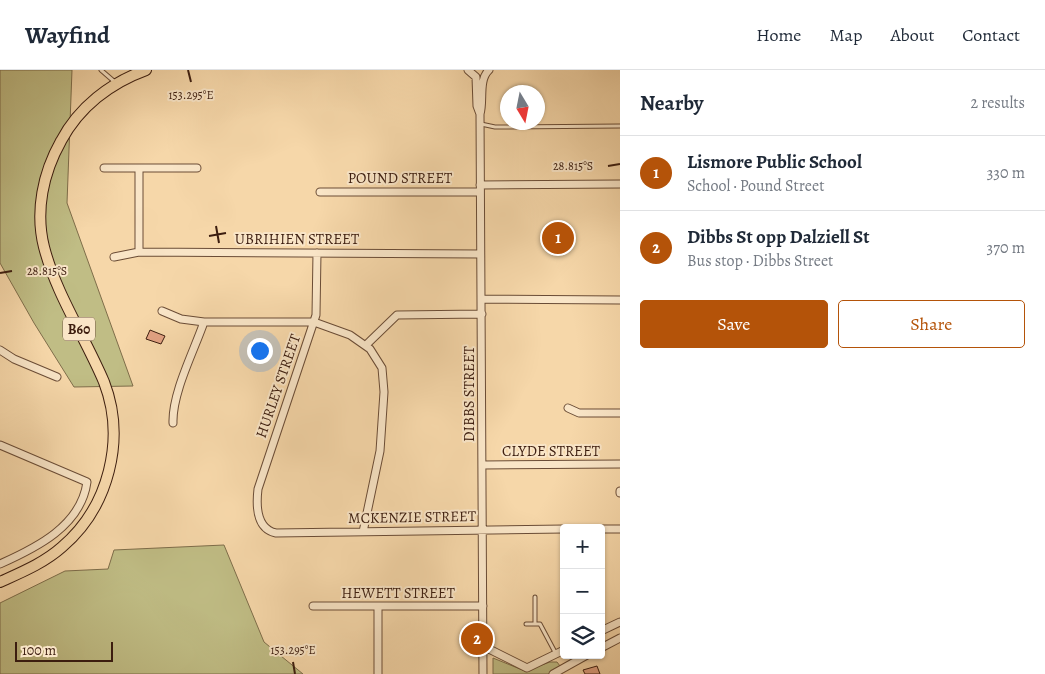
<!DOCTYPE html>
<meta charset="utf-8">
<style>
body{margin:0;font-family:Alegreya,serif;background:#f6f6f7;color:#1f2937}
.controls{position:absolute;right:15px;bottom:15px;display:grid;overflow:hidden;border-radius:5px;box-shadow:0 1px 4px #0004}
.controls button{width:45px;height:45px;display:grid;place-items:center;padding:0;border:0;border-bottom:1px solid #e0e1e3;background:#fff;color:#1f2937;font:25px sans-serif}
.compass{position:absolute;left:500px;top:15px;width:45px;height:45px;border-radius:50%;background:#fff;box-shadow:0 1px 4px #0004;rotate:170deg}
.scale{position:absolute;left:15px;bottom:12px;width:98px;box-sizing:border-box;padding-left:5px;border:2px solid #3c1d0f;border-top:0;font-size:14px;line-height:18px;white-space:nowrap;color:#3c1d0f;-webkit-text-stroke:4px #f9e5c7;paint-order:stroke}
.you{position:absolute;left:259px;top:280px;width:18px;height:18px;margin:-12px;border:4px solid #fff;border-radius:50%;background:#1a73e8;box-shadow:0 0 0 8px #1a73e833}
.badge{display:grid;place-items:center;width:32px;height:32px;border-radius:50%;background:#b45309;color:#fff;font-size:16px;font-weight:700}
.pin{position:absolute;translate:-50% -50%;border:2px solid #fff;box-shadow:0 1px 5px #0006}
.list{margin:0;padding:0;list-style:none}
h2{display:flex;justify-content:space-between;align-items:center;height:65px;margin:0;padding:0 20px;font-size:21px}
h2 small{font-size:16px;font-weight:400;color:#747a83}
.list li{display:grid;grid-template-columns:32px 1fr auto;gap:15px;align-items:center;box-sizing:border-box;height:75px;padding:0 20px;border-top:1px solid #e0e1e3}
.list b{display:block;font-size:19px;white-space:nowrap}
.list p{margin:0;font-size:16px;white-space:nowrap;color:#747a83}
.list em{font-size:16px;font-style:normal;color:#747a83}
.actions{display:flex;gap:10px;padding:15px 20px}
.actions a{flex:1;padding:11px 0;border:1px solid #b45309;border-radius:5px;text-align:center;font-size:18px;color:#b45309}
.actions .main{background:#b45309;color:#fff}
.icon{flex:none;width:28px;height:28px;fill:none;stroke:currentColor;stroke-width:2;stroke-linecap:round;stroke-linejoin:round}
.map{position:relative;flex:none;width:620px;height:604px;overflow:hidden}
header{display:flex;align-items:center;gap:30px;box-sizing:border-box;height:70px;padding:0 25px;background:#fff;border-bottom:1px solid #e0e1e3}
header strong{font-size:24px}
nav{display:flex;gap:28px;margin-inline-start:auto;font-size:18px}
main{display:flex}
aside{flex:1;background:#fff}
.map>svg:first-child{display:block}
</style>
<header>
<strong>Wayfind</strong>
<nav><a>Home</a><a>Map</a><a>About</a><a>Contact</a></nav>
</header>
<main>
<div class="map">
<svg width="620" height="604" viewBox="0 0 620 604">
<rect width="100%" height="100%" fill="#f6d7a9"/>
<filter id="stains"><feTurbulence type="fractalNoise" baseFrequency=".004" numOctaves="4"/><feColorMatrix values="0 0 0 0 .2 0 0 0 0 .09 0 0 0 0 .02 0 0 0 .5 -.17"/></filter>
<radialGradient id="worn" r=".72"><stop offset=".6" stop-color="#630" stop-opacity="0"/><stop offset="1" stop-color="#630" stop-opacity=".3"/></radialGradient>
<path fill="#c0bd85" stroke="#7e6d4a" d="M0,0H72L67,133L133,316L74,317L34,253L0,193Z
M224,475L264,572L303,604H0V533L65,501L108,499L114,480Z
M493,588L525,601L550,592H557L560,596L549,604H493Z"/>
<path fill="#e4a384" stroke="#3c1d0f" d="M150,260L165,266L161,274L146,269Z
M597,596L600,604H585L583,600Z"/>
<g fill="none" stroke-linecap="round" stroke-linejoin="round">
<defs>
<path id="lane" d="M101,0L116,13
M481,54L495,57L620,56
M535,527V554
M526,554H540L556,584"/>
<path id="street" d="M468,0L476,7L477,36L480,44
M104,98H197
M480,115L620,114
M320,122H480
M139,182V99
M317,183L316,245L258,419C256,436 256,459 276,463L564,459
M114,187L139,182L480,184
M482,229L620,230
M162,241L181,249L204,252H314L350,265L370,279L382,298L384,322L380,381L363,462
M366,275L397,245L482,244
M0,280L14,289L57,307
M568,338L579,343H620
M173,353C172,323 194,281 204,252
M0,375L87,412C81,456 36,478 0,494
M483,395L620,394
M620,421V423
M601,459H620
M313,536H483
M601,561L620,552
M483,576L527,598L564,580
M601,578L620,568
M378,604V537
M483,604L480,44C484,31 478,10 489,0
M553,604L587,585"/>
<path id="primary" d="M0,512C22,502 44,493 62,477C109,437 126,369 104,312C85,267 56,224 44,177C35,141 43,103 61,71C79,37 110,13 146,0"/>
</defs>
<use href="#lane" stroke="#6a4c36" stroke-width="5"/>
<use href="#street" stroke="#6a4c36" stroke-width="9"/>
<use href="#primary" stroke="#3c1d0f" stroke-width="12"/>
<use href="#lane" stroke="#f9e5c7" stroke-width="3"/>
<use href="#street" stroke="#f9e5c7" stroke-width="7"/>
<use href="#primary" stroke="#f6d7a9" stroke-width="10"/>
</g>
<path fill="none" stroke="#3c1d0f" stroke-width="2" d="M188,0L191,12M608,96L620,94M216,156L219,173M209,166L226,163M0,203L12,201M293,592L295,604"/>
<g text-anchor="middle" dominant-baseline="central" stroke-width="4" stroke-linejoin="round" paint-order="stroke">
<rect fill="#f9e5c7" stroke="#755946" stroke-width="1" x="63" y="247.5" width="32" height="23" rx="4"/>
<g font-size="14" font-weight="bold" fill="#3c1d0f">
<text x="79" y="259">B60</text>
</g>
<g font-size="15" fill="#3c1d0f" stroke="#f9e5c7">
<text x="400" y="108">POUND STREET</text>
<text x="297" y="169">UBRIHIEN STREET</text>
<text transform="translate(278 316) rotate(-71)">HURLEY STREET</text>
<text transform="translate(469 324) rotate(-90)">DIBBS STREET</text>
<text x="551" y="381">CLYDE STREET</text>
<text transform="translate(412 447) rotate(-1)">MCKENZIE STREET</text>
<text x="398" y="523">HEWETT STREET</text>
</g>
</g>
<g font-size="12" text-anchor="middle" fill="#3c1d0f" stroke="#f9e5c7" stroke-width="4" stroke-linejoin="round" paint-order="stroke">
<text x="191" y="29">153.295°E</text>
<text x="573" y="100">28.815°S</text>
<text x="47" y="205">28.815°S</text>
<text x="293" y="584">153.295°E</text>
</g>
<rect width="100%" height="100%" filter="url(#stains)"/>
<rect width="100%" height="100%" fill="url(#worn)"/>
</svg>
<div class="controls">
<button>+</button>
<button>−</button>
<button><svg class="icon" aria-label="layers" viewBox="0 0 24 24"><path d="M12 4l9 5-9 5-9-5zM3 14l9 5 9-5"/></svg></button>
</div>
<svg class="compass" viewBox="-18 -18 36 36"><path d="M0-13l5 13h-10z" fill="#e53935"/><path d="M0 13l5-13h-10z" fill="#747a83"/></svg>
<div class="scale">100 m</div>
<div class="you"></div>
<div class="pin badge" style="left:558px;top:168px">1</div>
<div class="pin badge" style="left:477px;top:569px">2</div>
</div>
<aside>
<h2>Nearby<small>2 results</small></h2>
<ul class="list">
<li><span class="badge">1</span><div><b>Lismore Public School</b><p>School · Pound Street</p></div><em>330 m</em></li>
<li><span class="badge">2</span><div><b>Dibbs St opp Dalziell St</b><p>Bus stop · Dibbs Street</p></div><em>370 m</em></li>
</ul>
<div class="actions"><a class="main">Save</a><a>Share</a></div>
</aside>
</main>
